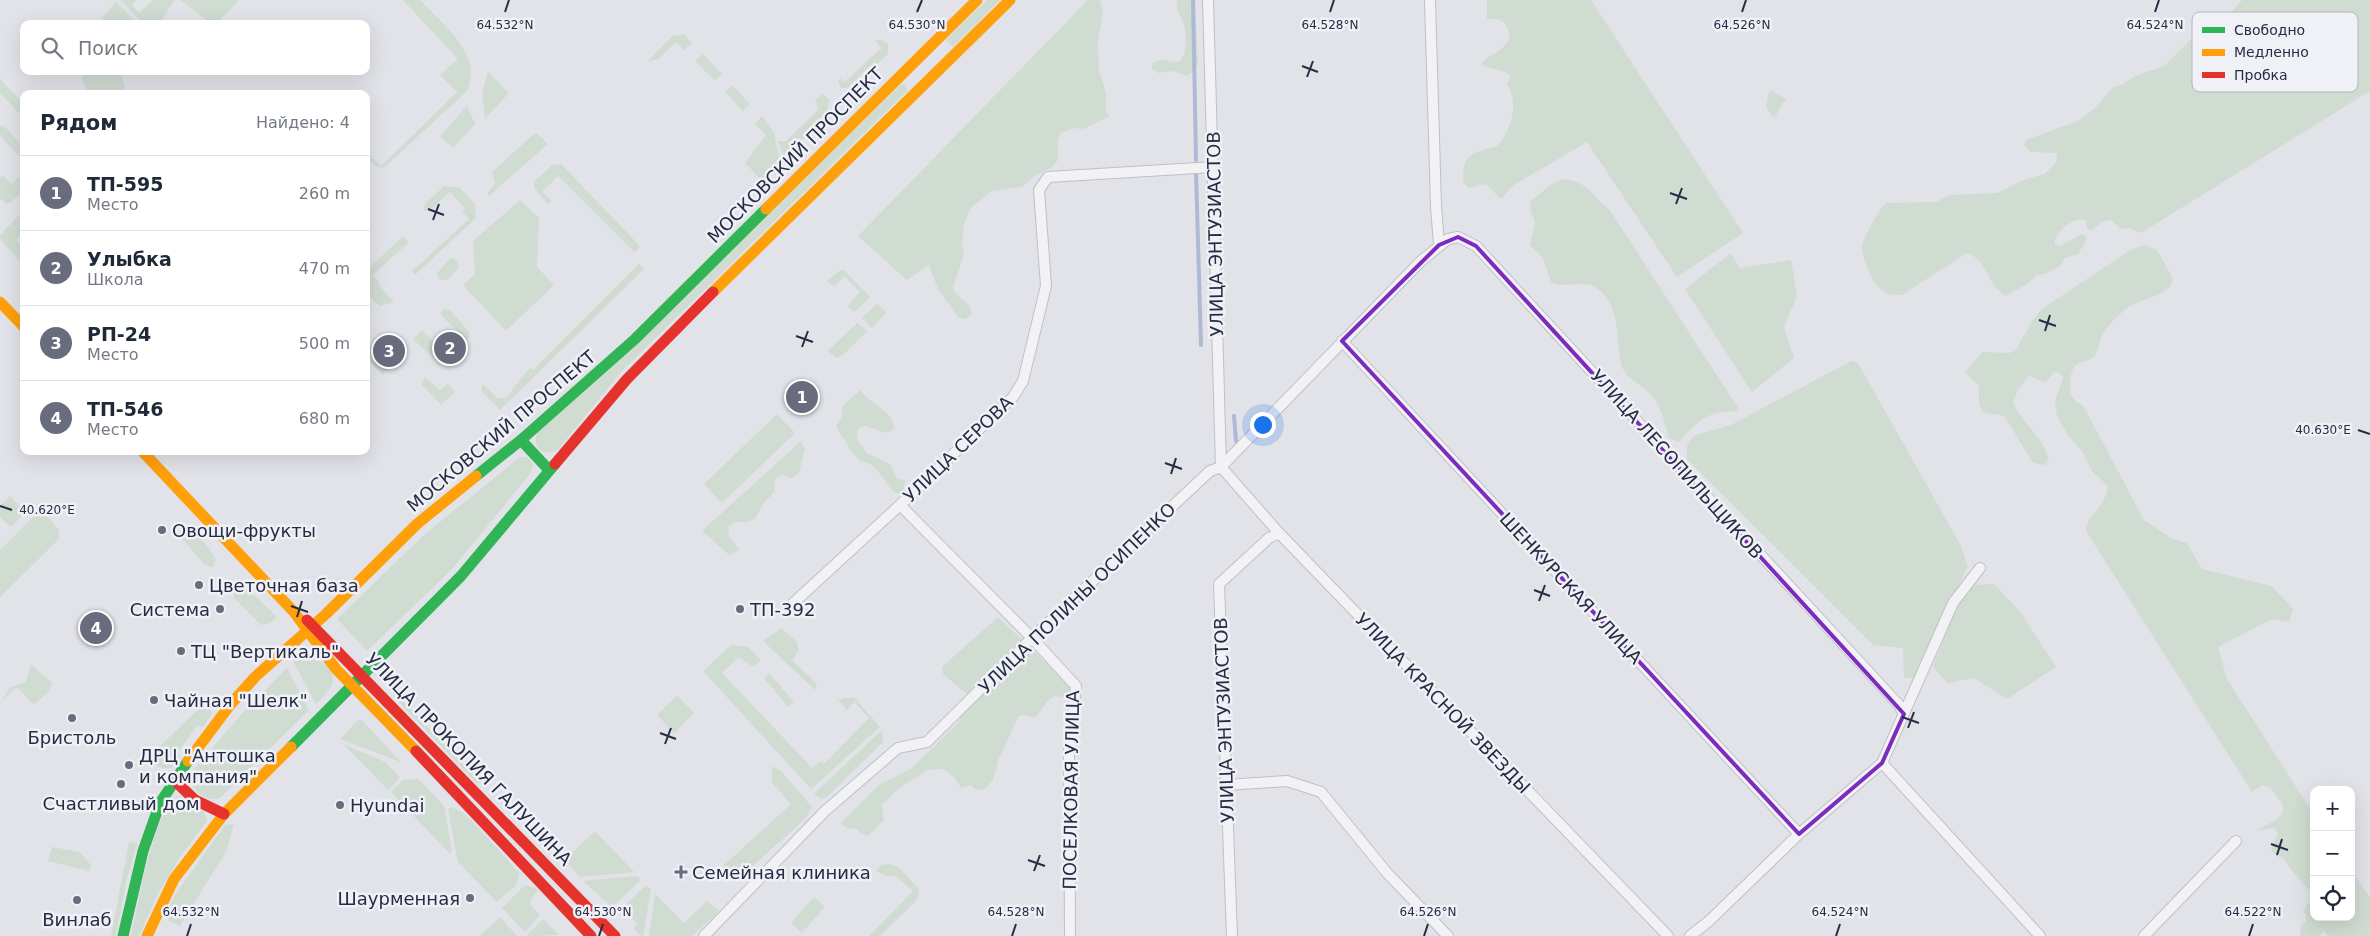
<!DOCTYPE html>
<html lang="ru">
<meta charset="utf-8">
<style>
body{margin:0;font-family:"DejaVu Sans",sans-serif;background:#f2f2f3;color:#1f2937}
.controls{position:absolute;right:15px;bottom:15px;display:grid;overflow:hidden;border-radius:10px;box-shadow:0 5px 20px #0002}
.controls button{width:45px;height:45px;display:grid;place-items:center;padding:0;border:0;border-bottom:1px solid #e0e1e3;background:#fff;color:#1f2937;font:25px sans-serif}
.you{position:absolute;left:1262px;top:424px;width:18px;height:18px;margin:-12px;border:4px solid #fff;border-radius:50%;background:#1a73e8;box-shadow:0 0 0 8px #1a73e833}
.badge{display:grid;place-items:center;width:32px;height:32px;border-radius:50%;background:#686c7d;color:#fff;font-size:16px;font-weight:700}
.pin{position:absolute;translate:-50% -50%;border:2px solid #fff;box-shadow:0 1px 5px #0006}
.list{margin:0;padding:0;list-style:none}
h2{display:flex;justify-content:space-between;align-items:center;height:65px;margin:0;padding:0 20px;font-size:21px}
h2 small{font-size:16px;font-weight:400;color:#747a83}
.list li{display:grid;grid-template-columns:32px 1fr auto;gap:15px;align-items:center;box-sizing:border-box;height:75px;padding:0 20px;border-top:1px solid #e0e1e3}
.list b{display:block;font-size:19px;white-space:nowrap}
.list p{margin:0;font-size:16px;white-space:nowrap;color:#747a83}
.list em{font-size:16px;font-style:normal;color:#747a83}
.icon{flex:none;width:28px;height:28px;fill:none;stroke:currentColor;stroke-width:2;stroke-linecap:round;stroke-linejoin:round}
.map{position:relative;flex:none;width:2370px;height:936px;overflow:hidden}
.search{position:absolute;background:#fff;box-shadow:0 5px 20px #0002;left:20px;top:20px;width:350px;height:55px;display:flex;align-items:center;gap:12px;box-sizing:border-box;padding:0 18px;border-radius:10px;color:#747a83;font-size:19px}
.panel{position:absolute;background:#fff;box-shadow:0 5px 20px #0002;left:20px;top:90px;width:350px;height:365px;border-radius:10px}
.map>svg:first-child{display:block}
</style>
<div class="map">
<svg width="2370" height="936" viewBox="0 0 2370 936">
<rect width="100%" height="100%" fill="#e2e3e8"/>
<path fill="#d0dbd2" d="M121,0H136L132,5L139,13L153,0H175L160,22H141Z
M181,0H237L238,2L215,24H211Z
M403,0H420C438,19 472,46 471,74C471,79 469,85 468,90L384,168L377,167L366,157V151L381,166L457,92L440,75L458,59Z
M987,0H1000L953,47L946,40Z
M1088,0H1100L1103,14L1098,40L1099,70L1106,93V113L1110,116L1083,129L1075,128L1061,133L1058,140V160L1051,168L1036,175L1022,187L992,191L971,208L964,224L962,243L964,254L953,288C957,300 970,298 972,315L965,319L958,317L938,289L929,265L907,280L858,236Z
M1177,0H1195L1198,64L1194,72L1187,76L1172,71L1158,73L1152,69V64C1161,56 1168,63 1179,62C1188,54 1187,30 1182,19C1178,12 1176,9 1177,0Z
M1487,0H1591L1743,233L1677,277L1587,142L1514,185L1501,199L1486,184L1469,188L1463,182C1463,150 1473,154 1497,146C1512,129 1519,103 1507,84L1511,76C1502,68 1491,71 1481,64C1491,52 1505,52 1510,36C1507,22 1501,18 1487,19Z
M2242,0H2370V91L2141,233L2129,228L2121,229L2111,220L2102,222L2092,230L2087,229L2086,220C2073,217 2060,229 2055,240V245L2060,246L2082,234L2086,236V241L2078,254L2065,258L2060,266L2045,274L2037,275L2027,284L2006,296C1985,285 1990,261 1967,253L1902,295C1895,295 1888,295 1883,291C1874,287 1861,256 1862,247C1862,239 1880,208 1886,203L1936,202L1950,195L1997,193L2026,179L2045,174L2056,162L2057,153L2031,152L2024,145L2026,140L2078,121L2094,109L2112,88L2123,84L2135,76L2164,66L2191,39L2210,33L2218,27Z
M116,1L137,24H107L102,19Z
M684,34L692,43L684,50L676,42L658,59L647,62L672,36Z
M880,39L888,44V54L873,68L870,66L847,88H841L838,82L840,78L845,82L881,48L875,41Z
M703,54L722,74L715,81L695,61Z
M88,71H117L123,79L125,89L122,94H89L81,78Z
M488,72L509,93L485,119L482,93Z
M0,79L24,104L23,117L0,93Z
M902,84L906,85L907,91L621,372L558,450L546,453C537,450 534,442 537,433Z
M732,85L750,104L743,111L725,92Z
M1771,90L1786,99L1774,118L1766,107L1768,95Z
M822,94L829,99L827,111L789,154L783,156L778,141H786L818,110L815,101Z
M467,106L475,124L453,148L440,136Z
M762,116L774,133L780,163L763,182L745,163L766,135L755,124Z
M0,125L5,127L24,148V161L0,136Z
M536,132L548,144L489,196L487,194L495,184L492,172Z
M561,164L640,246L635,253L558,176L542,192L552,201L548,204L534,188V182L552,165Z
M24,173V190L10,203L6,204L0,198V177L3,175L11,184Z
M1563,179C1588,181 1591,195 1609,209L1740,411C1704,412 1702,418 1678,442L1669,438C1664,422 1662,405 1649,393C1640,383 1624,379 1621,363C1615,337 1622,304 1595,287C1585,280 1566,289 1551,282L1543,258L1530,245L1535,221L1531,213L1530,202L1549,186Z
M444,186L460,188L475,204L476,218L415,275L412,271L469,219L462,211L465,208L450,192L431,209L424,211L425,204Z
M520,200L539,218L537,267L554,285L506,331L463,285L475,274L473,241Z
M24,210V232L16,240L23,247L21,250L24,253V266L0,239V235Z
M403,236L409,242L373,275L379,282L378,284L394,302L380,306L366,294V271Z
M2145,245L2157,250C2160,256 2173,277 2173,280C2171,294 2144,299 2134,304C2124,309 2107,325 2102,336C2099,342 2099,349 2096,354C2090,362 2083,360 2076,365C2070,369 2068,391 2072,397C2075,401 2081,404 2084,407L2144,520L2173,539L2187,543L2202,569L2272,586L2293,609L2289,622L2272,619L2218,647L2227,679L2314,815L2312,893L2290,869L2283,858L2276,856L2271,850L2278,833L2274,828L2255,831C2263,825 2285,820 2283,807C2283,803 2279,801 2277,797C2273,790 2271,787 2262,785L2252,792L2086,531C2087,514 2106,507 2108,486L2092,471L2082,451L2069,437L2057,416L2055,401L2063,378L2060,373L2054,372L2046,382L2040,381L2029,375L2018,390L2013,402C2022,424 2043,436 2049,460L2045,465L2033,463L2005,417C1998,413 1995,415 1989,414C1975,412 1980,395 1979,386L1965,373L1982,352L2009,353L2015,351L2033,320L2042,309L2132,249Z
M1731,253L1740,268L1791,260L1797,296L1784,327L1794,358L1752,392L1685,289Z
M451,258L457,260L459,267L448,280H439L437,273Z
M639,264L645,268L500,410L481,391L483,384L497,398H506C515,388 520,377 530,368L533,370Z
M844,270L870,297L854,312L847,306L860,292L844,276L834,287L827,281L839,271Z
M877,303L886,312L872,328L862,318Z
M444,309L450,310L470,333L467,340L440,314Z
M857,323L867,331L844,354L836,358L828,351Z
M422,330L449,356L440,364L413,339Z
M381,335L388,336L373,351L389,367L383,375L366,358V346L369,348Z
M1851,361L1858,363L1960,544L1968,566L1915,678H1904L1903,648L1873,645L1687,459V446L1693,436L1731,425Z
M425,377L440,390L448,384L455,392L441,405L421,384Z
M860,390C870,404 891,409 895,428C885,439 875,427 864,426L858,429L857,439L867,453L890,464L897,479L905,480L903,495L893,492L877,470L870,464L860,461L852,452L838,430L836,426L841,419L843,406Z
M777,414L795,433L722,503L704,484Z
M801,441L805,449L799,473L791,478L782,475L777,478L774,483L775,492L765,501L755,519L748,522H734L728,527L729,536L739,550L730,555L728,554L702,531Z
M520,457H527L533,464L530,474L453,568L367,651L337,619L424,535Z
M10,496L25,512L11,527L0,517V506Z
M41,509L59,530V539L0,597V550Z
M190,533C201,537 211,549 216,560L212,567L205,565L182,539L186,534Z
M1994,584L2019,610L2056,667L2007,699L1974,678L1947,683L1933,667L1959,600L1975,585Z
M237,585L250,591L276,616C273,623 268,624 261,625L234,598L233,591Z
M998,617L1070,686L1069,699L1054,696C1044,702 1043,711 1034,718L1027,715L1019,716L999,758L993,780L985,789L976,790L971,785L961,788L954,777L943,769L927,770L898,789L882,805L884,820L868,836L862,834L856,828L848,829L842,825V822L879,785L912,768L959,722L967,694L943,674L942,667Z
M781,628L797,642L799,651L792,660L817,684L815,690L763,641Z
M731,645L748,647L761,660L753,667L739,657L722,673L812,768L821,761L824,764L869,718L854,702L847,710L838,699L854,697L880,727L811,789L703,671Z
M308,656C319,658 337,670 332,684C329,692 322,698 316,704L293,661L300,657Z
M31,664L52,683L50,690L34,705L17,687L2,701L9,688L26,682Z
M287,668L309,710L221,797C205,805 188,788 192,772L238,718Z
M769,673L794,702L788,707L764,678Z
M394,692L481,783H477L394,697Z
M677,695L694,713L674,733L657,715Z
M202,706L210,710L212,714L203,727L197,726L178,752L180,756C176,773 162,770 150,762L159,747Z
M358,720H362L401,762L340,739Z
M882,730L883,742L828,796L821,799L814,794Z
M343,744L385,762L400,778L388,790Z
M772,766L781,771L812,807L805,819L737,880L723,866L791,804L772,783Z
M418,779L444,806L452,852L450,854L391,792L403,780Z
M183,796L192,806L204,812L207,821L180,857L159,892L139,936H131C141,890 149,838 172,797Z
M451,807L463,813L470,819L520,874L516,885L497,902L458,862L448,809Z
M234,824L227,850L180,926L169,921L166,913L175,895L225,825Z
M595,831L634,872L580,877L565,860Z
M129,842L137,844L126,882L116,936H111Z
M52,847L80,852L91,865L89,871L48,861Z
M890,864L899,868L919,889L917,900L880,936H869L913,891L894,875L888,877L876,871L881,865Z
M2351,870L2370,897V936H2328L2324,931L2318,936H2300L2301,924L2306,922V915L2303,912L2307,904L2314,900V917H2351Z
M637,876L641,880L612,907L583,881Z
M525,885L536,888L537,892L532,897L530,904L540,915L525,932L502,908Z
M646,885L651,889L643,936H641L634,928L637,924L626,911L621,915L618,912Z
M655,894L684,923L707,901L719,911L692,936H649Z
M814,897L825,907L802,933L791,923Z
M500,917L517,936H480Z
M543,919L559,935L529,936L527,935Z"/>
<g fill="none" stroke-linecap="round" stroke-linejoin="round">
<path stroke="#aebad5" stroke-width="4" d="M1193,0L1196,160
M1196,172L1201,345
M1234,416L1236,441"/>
<defs>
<path id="street" d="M1208,0L1221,467L1279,533L1668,936
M1430,0L1436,206L1439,245
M1342,341L1799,834
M900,505L1032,638L1076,686L1069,751L1070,936
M789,607L900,505L1013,397L1023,381L1046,286L1039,190L1048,177L1214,167
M1882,763L2040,936
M1226,785L1287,781L1321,792L1388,874L1448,936
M704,936L825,811L898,748L927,742L1032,638L1210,471L1221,467L1421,261L1448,239L1458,237L1476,246L1899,705L1904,714
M1232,936L1219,584L1269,538L1279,533
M1690,936L1709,921L1799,834L1882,763L1953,603L1980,568
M2144,936L2236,841"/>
</defs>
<use href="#street" stroke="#bfc0c6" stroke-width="12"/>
<use href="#street" stroke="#f2f2f4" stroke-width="10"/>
<path stroke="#30b455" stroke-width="11" d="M521,440L549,470
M476,476L521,440L635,339L766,209
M291,747L461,576L555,464
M123,936L143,851L160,803L188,761"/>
<path stroke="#ff9f0a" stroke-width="11" d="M766,209L977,0
M713,292L1010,0
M0,302L24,327
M142,451L294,612L336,669L416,751
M188,761L230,705L255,677L326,614L417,524L476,476
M147,936L174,879L224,814L291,747"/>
<path stroke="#e5322d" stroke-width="11" d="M555,464L627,379L713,292
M307,620L615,936
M416,751L591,936
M174,780L195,800L224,814"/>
</g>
<path fill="none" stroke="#7b2cbf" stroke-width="4" stroke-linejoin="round" d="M1458,237L1476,246L1904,714L1882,763L1799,834L1342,341L1439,245Z"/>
<path fill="none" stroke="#272c43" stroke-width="2" d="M505,12L509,0M917,12L922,0M1330,12L1334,0M1742,12L1746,0M2155,12L2159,0M1302,66L1318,72M1307,77L1313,61M1670,193L1687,199M1676,204L1682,188M428,209L444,215M433,220L439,204M2039,320L2056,326M2045,331L2050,315M796,336L813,342M802,347L808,331M2358,430L2370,434M1165,463L1182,469M1171,474L1176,458M0,506L12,510M1534,590L1550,596M1539,601L1545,585M291,606L308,612M297,617L302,601M1902,717L1919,723M1908,728L1914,712M660,733L676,739M665,744L671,728M2271,844L2288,850M2277,855L2282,839M1028,860L1045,866M1034,871L1040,855M187,936L191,924M599,936L603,924M1012,936L1016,924M1424,936L1428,924M1836,936L1840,924M2249,936L2253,924"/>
<g fill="#686c7d" stroke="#eff1f7" stroke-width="2">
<circle cx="162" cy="530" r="5"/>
<circle cx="199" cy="585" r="5"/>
<circle cx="220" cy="609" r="5"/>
<circle cx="740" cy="609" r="5"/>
<circle cx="181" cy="651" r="5"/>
<circle cx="154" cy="700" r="5"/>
<circle cx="72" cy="718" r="5"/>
<circle cx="129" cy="765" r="5"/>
<circle cx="121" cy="784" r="5"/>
<circle cx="340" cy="805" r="5"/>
<path d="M678.5 864.5h5v5h5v5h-5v5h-5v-5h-5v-5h5z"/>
<circle cx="470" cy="898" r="5"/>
<circle cx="77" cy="900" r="5"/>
</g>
<g text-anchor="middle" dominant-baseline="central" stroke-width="5" stroke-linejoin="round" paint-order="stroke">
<g font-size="18" fill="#272c43" stroke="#eff1f7">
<text transform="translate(795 155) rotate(-45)">МОСКОВСКИЙ ПРОСПЕКТ</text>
<text transform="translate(1215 234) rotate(-91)">УЛИЦА ЭНТУЗИАСТОВ</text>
<text transform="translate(501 431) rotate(-40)">МОСКОВСКИЙ ПРОСПЕКТ</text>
<text transform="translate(958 449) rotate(-44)">УЛИЦА СЕРОВА</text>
<text transform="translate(1677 464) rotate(48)">УЛИЦА ЛЕСОПИЛЬЩИКОВ</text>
<text transform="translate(1571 588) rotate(47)">ШЕНКУРСКАЯ УЛИЦА</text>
<text transform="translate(1077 598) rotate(-44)">УЛИЦА ПОЛИНЫ ОСИПЕНКО</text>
<text transform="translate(1443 703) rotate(46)">УЛИЦА КРАСНОЙ ЗВЕЗДЫ</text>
<text transform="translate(1224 720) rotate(-92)">УЛИЦА ЭНТУЗИАСТОВ</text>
<text transform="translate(469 759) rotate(46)">УЛИЦА ПРОКОПИЯ ГАЛУШИНА</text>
<text transform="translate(1071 790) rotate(-89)">ПОСЕЛКОВАЯ УЛИЦА</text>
</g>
<g font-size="18" fill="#272c43" stroke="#eff1f7" text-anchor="start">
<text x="172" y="530">Овощи-фрукты</text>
<text x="209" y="585">Цветочная база</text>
<text x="210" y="609" text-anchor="end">Система</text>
<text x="750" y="609">ТП-392</text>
<text x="191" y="651">ТЦ "Вертикаль"</text>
<text x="164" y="700">Чайная "Шелк"</text>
<text x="72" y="737" text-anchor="middle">Бристоль</text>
<text x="139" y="755">ДРЦ "Антошка<tspan x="139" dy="21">и компания"</tspan></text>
<text x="121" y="803" text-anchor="middle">Счастливый дом</text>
<text x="350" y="805">Hyundai</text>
<text x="692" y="872">Семейная клиника</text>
<text x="460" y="898" text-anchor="end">Шаурменная</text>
<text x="77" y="919" text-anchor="middle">Винлаб</text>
</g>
</g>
<rect x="2192" y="12" width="166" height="80" rx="8" fill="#eff1f7" stroke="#b3b6c1" stroke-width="1"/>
<rect x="2202" y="27" width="23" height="6" fill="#30b455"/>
<rect x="2202" y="49" width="23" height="7" fill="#ff9f0a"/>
<rect x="2202" y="72" width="23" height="6" fill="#e5322d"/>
<g font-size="14" fill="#272c43">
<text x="2234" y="35">Свободно</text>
<text x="2234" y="57">Медленно</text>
<text x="2234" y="80">Пробка</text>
</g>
<g font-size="12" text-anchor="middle" fill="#272c43" stroke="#eff1f7" stroke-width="5" stroke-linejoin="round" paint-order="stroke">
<text x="505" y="29">64.532°N</text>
<text x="917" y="29">64.530°N</text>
<text x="1330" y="29">64.528°N</text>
<text x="1742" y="29">64.526°N</text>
<text x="2155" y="29">64.524°N</text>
<text x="2323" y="434">40.630°E</text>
<text x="47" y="514">40.620°E</text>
<text x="191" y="916">64.532°N</text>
<text x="603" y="916">64.530°N</text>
<text x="1016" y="916">64.528°N</text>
<text x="1428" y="916">64.526°N</text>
<text x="1840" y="916">64.524°N</text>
<text x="2253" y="916">64.522°N</text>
</g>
</svg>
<div class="controls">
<button>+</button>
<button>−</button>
<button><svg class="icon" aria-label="locate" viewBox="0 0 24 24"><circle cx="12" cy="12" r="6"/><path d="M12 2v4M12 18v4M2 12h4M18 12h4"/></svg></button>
</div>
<div class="you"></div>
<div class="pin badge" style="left:802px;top:397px">1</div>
<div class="pin badge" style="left:450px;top:348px">2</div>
<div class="pin badge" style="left:389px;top:351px">3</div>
<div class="pin badge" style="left:96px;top:628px">4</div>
<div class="search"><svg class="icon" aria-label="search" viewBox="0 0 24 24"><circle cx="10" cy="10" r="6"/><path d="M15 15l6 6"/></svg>Поиск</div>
<section class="panel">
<h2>Рядом<small>Найдено: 4</small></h2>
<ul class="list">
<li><span class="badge">1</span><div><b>ТП-595</b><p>Место</p></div><em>260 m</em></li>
<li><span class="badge">2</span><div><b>Улыбка</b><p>Школа</p></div><em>470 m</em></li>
<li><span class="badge">3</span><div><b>РП-24</b><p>Место</p></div><em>500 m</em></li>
<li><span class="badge">4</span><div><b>ТП-546</b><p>Место</p></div><em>680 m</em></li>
</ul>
</section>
</div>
